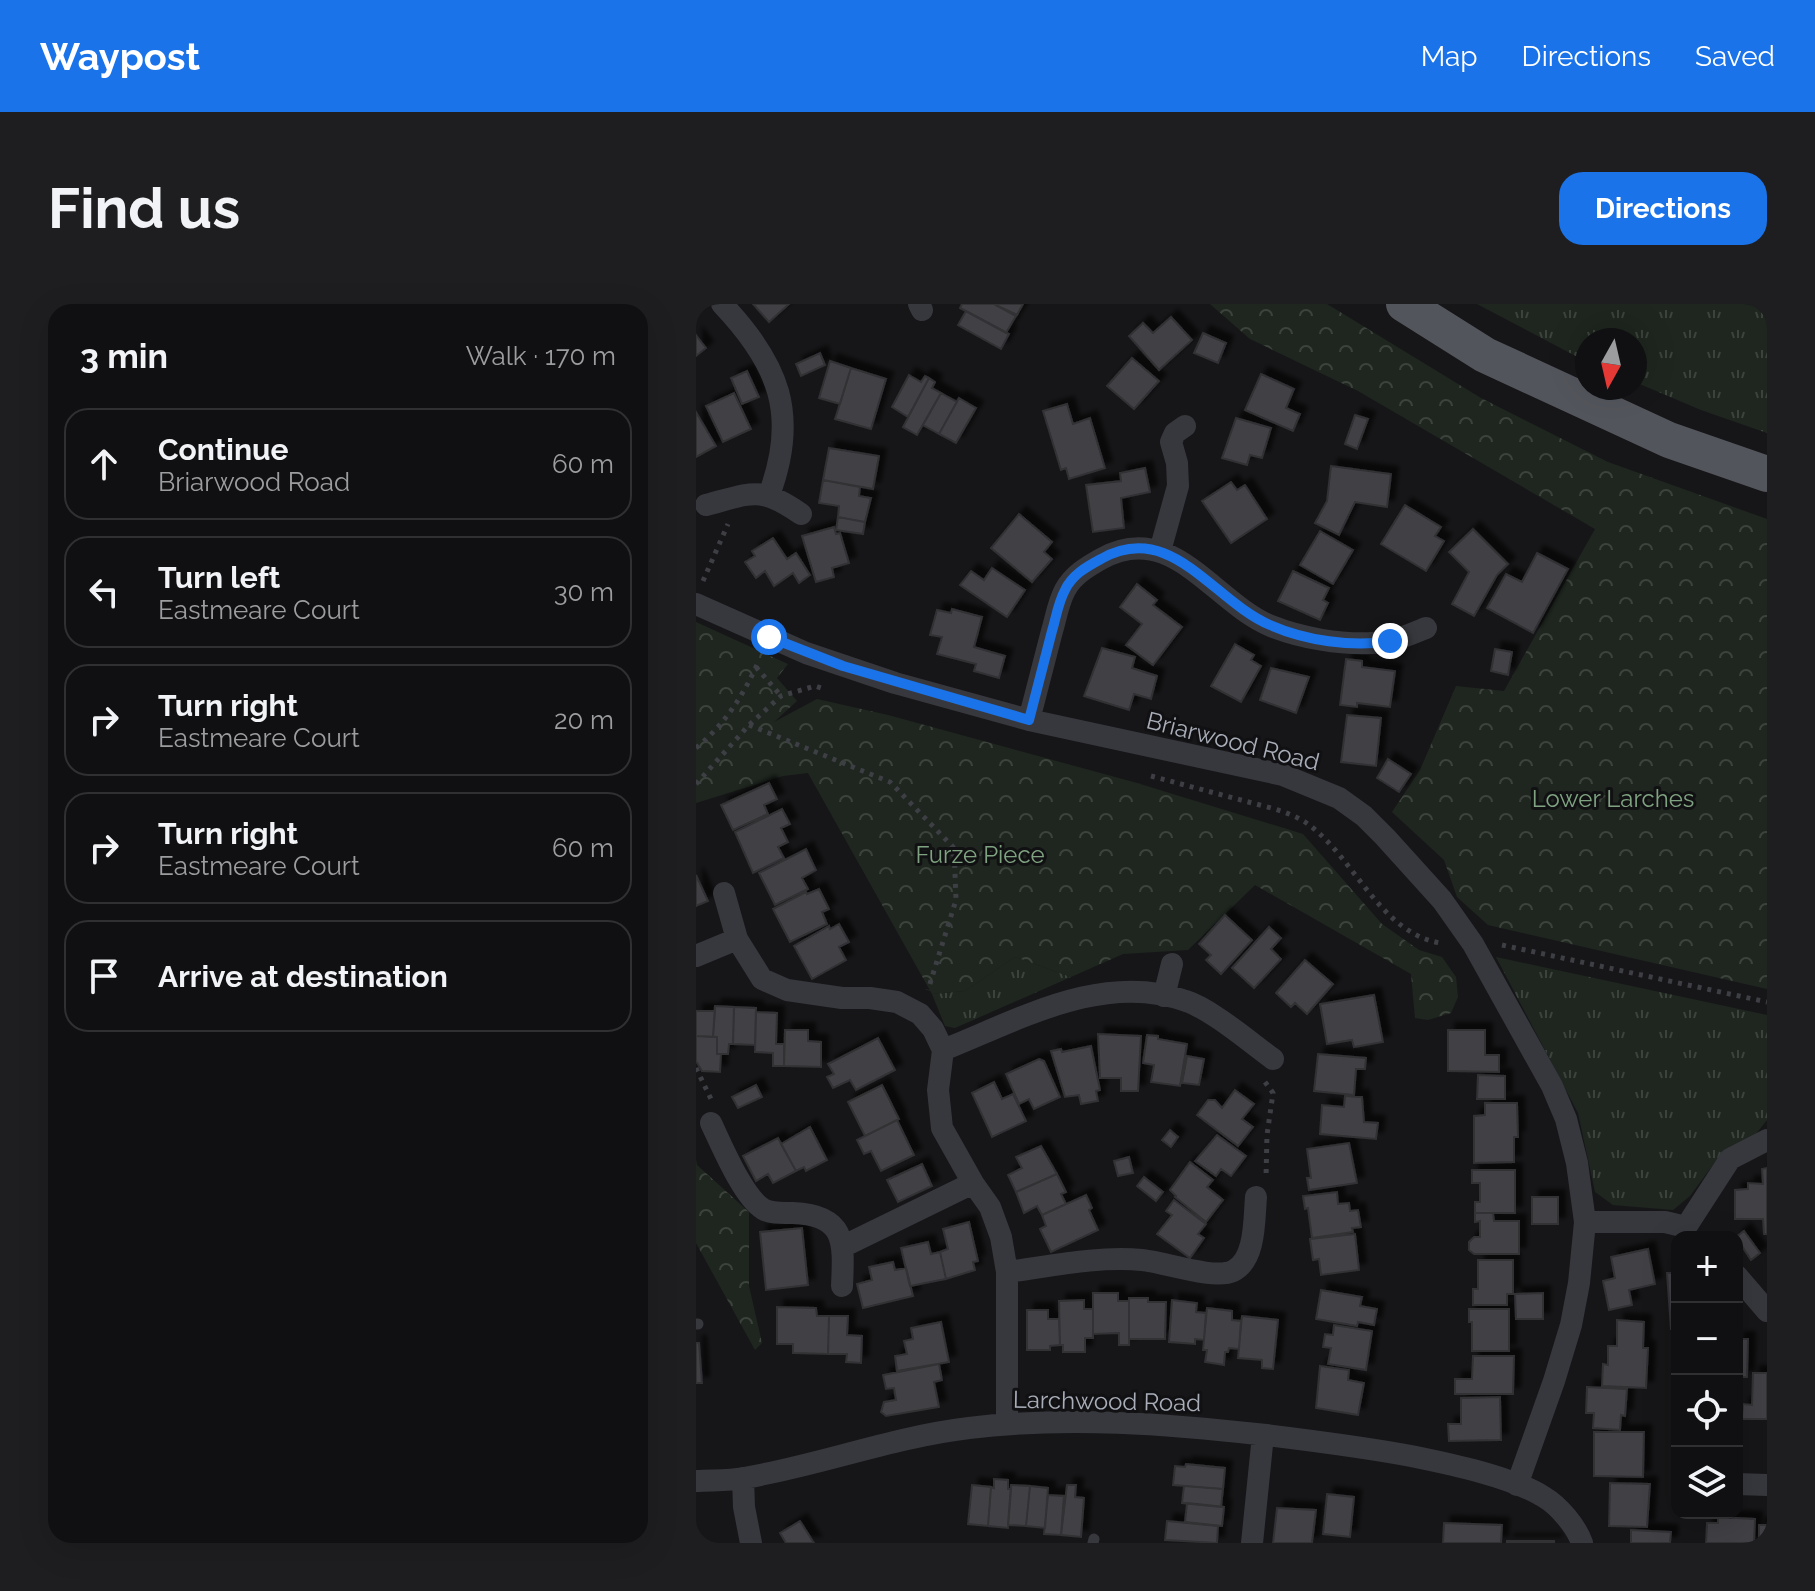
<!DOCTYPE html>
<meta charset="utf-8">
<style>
body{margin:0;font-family:Raleway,sans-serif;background:#1e1e20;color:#f1f3f6}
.controls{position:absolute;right:24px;bottom:24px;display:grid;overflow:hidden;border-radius:16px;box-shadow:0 8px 32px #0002}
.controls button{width:72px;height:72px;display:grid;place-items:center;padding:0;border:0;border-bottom:2px solid #303032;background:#101012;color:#f1f3f6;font:40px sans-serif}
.compass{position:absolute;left:879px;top:24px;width:72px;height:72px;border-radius:50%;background:#101012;box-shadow:0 8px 32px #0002;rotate:188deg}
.stop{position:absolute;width:24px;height:24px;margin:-18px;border:6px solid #1a73e8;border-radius:50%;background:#fff}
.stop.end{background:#1a73e8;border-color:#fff;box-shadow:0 2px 8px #0008}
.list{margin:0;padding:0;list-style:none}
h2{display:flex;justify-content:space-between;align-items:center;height:104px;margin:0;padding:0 32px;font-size:34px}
h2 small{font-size:26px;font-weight:400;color:#9c9d9f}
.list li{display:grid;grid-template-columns:52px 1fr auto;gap:24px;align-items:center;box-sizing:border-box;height:112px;margin:0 16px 16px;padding:0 16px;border:2px solid #303032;border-radius:24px}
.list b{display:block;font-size:30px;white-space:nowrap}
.list p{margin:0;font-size:26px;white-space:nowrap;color:#9c9d9f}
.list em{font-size:26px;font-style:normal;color:#9c9d9f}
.icon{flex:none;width:44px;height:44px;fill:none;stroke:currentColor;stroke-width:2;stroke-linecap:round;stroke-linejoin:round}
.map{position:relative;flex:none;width:1071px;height:1239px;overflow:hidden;border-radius:24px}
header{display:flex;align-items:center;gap:48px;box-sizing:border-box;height:112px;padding:0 40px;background:#1a73e8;color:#fff}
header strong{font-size:38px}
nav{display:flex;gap:44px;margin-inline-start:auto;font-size:28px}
.intro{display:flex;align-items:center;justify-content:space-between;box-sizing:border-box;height:192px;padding:0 48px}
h1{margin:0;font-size:56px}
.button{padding:20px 36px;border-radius:24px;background:#1a73e8;color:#fff;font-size:28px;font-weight:700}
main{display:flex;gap:48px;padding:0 48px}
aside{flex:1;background:#101012;border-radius:24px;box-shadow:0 8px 32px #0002}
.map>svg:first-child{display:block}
</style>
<header>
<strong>Waypost</strong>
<nav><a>Map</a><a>Directions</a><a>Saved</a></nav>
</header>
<div class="intro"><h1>Find us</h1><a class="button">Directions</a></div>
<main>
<aside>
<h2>3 min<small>Walk · 170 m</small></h2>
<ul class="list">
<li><svg class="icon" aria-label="ahead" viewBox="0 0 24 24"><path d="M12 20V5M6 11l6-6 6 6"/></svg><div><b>Continue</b><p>Briarwood Road</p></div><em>60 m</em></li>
<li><svg class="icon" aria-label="left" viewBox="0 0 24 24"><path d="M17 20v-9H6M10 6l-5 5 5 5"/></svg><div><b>Turn left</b><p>Eastmeare Court</p></div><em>30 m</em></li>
<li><svg class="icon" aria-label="right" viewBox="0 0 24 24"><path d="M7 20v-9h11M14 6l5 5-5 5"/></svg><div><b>Turn right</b><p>Eastmeare Court</p></div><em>20 m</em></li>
<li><svg class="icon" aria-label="right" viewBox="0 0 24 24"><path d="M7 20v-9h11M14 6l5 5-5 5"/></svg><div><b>Turn right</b><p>Eastmeare Court</p></div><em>60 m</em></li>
<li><svg class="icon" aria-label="arrive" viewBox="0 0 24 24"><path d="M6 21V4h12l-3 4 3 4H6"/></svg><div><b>Arrive at destination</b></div></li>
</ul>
</aside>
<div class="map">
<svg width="1071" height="1239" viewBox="0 0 1071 1239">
<defs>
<pattern id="grass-tufts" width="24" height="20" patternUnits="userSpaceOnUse" patternTransform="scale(2)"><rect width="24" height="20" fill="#1e261f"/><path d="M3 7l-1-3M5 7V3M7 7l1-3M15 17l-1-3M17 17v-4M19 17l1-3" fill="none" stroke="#3c433d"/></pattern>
<pattern id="forest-crowns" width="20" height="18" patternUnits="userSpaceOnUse" patternTransform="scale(2)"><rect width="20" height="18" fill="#1e261f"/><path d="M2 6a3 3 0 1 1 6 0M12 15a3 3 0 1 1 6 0" fill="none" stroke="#3c433d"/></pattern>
<filter id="shadow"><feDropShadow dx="7" dy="-7" stdDeviation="2" flood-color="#0009"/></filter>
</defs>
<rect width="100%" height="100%" fill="#161618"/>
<path fill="url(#grass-tufts)" d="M781,0H1071V129L1005,106L939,78V36H891V58Z
M319,653L375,673L259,724L249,722L236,690L269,687Z
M800,653L1071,711V816L1059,831L1025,850L994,892L977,906L917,901L899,888L882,809Z"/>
<path fill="url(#forest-crowns)" d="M514,0H631L785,94L912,158L1071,215V685L792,621L761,593L748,556L696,508L724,466L760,382L808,387L899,225L662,87L554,35Z
M0,318L92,360L81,374L101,397L78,418L121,395L192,411L441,479L607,530L686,620L723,646L746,653L760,673L762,693L755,709L732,716L719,714L715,670L559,581L492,646L427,650L375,673L319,653L269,687L236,690L112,469L87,472L0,499Z
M0,855L1,861L53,908V982L66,1039L59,1046L0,939Z"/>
<path fill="#404145" stroke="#303034" stroke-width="2" filter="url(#shadow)" d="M57,0H93L73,18Z
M266,0H298L320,12L310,29L264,4Z
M298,0H327L321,11Z
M270,7L313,30L305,45L262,21Z
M475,13L496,36L463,66L433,32L447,19L457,29Z
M507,29L530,39L522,59L498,49Z
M0,31L10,44L0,52Z
M124,49L129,61L105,72L100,60Z
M436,54L463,77L438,105L411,82Z
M134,57L155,64L144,100L123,94Z
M155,64L190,75L175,125L139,115Z
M51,67L63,93L46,100L35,74Z
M565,70L598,85L590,104L604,110L597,127L549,106Z
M213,71L225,78L229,72L233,74L212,113L196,103Z
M233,74L239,78L236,84L245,89L221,131L207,123Z
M38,89L55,125L27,138L10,102Z
M245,89L261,98L243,130L227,121Z
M263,94L280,104L260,139L243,130Z
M371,100L377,120L394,114L409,164L373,175L370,164L365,166L347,107Z
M0,108L20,142L0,153Z
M659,111L672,115L661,145L649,140Z
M540,114L575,124L566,154L554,151L551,161L526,154Z
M133,144L183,152L177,185L127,176Z
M635,162L695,170L691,203L659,198L643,231L619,219L631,197Z
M449,164L454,188L425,194L428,224L397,228L390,181L425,177L424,169Z
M127,176L164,183L163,192L175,194L169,218L142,213L143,202L123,199Z
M535,178L541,186L549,181L571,215L535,239L506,197Z
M709,201L745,223L739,232L748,237L730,267L685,240Z
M323,210L356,238L348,248L356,255L336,278L295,244Z
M142,213L169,218L167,230L140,226Z
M138,223L140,230L144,229L153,259L136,264L138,273L120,278L106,232Z
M777,225L812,260L801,271L778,312L756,300L773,268L753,248Z
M624,227L657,246L637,280L604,261Z
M77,234L91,255L100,249L114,271L103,279L97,269L78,282L69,267L60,274L49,258L59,252L56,247Z
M841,249L872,265L837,329L791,304L810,270L826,278Z
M296,264L329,286L311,313L264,281L275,267L288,276Z
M597,267L633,284L627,296L632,299L624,316L582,297Z
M441,280L461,296L457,301L486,323L457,361L430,341L446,320L424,303Z
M256,305L286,313L278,343L309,352L303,374L278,367L280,360L241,350L246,333L234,331L241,306L255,309Z
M539,340L558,351L555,356L565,362L545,398L515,382Z
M406,344L439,353L436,364L461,372L455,395L438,390L433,406L388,392Z
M799,345L816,348L812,371L795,367Z
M650,355L666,357V363L699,367L694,403L661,399V403L644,401Z
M575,364L613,373L600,409L564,396Z
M651,411L685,414L680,462L645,458Z
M692,455L715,470L703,488L681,474Z
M73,479L81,495L68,501L72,510L37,526L25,501Z
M86,505L94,520L85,524L92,538L82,543L88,554L57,569L39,528Z
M110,545L120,566L106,574L112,585L79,601L63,569Z
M0,571L12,597L0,602Z
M123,585L133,605L126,608L131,620L94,638L77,605L110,588L111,590Z
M529,611L556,636L525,670L510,656L515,651L503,640Z
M143,620L153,638L143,643L150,656L116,675L98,642L133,622L134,625Z
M573,623L585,634L575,645L585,655L558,684L536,664Z
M609,656L637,680L611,710L599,699L595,703L580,689Z
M678,691L687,738L658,743L656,736L631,740L624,700Z
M19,702L38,703L37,740H33L32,750H21V733H17Z
M38,703L60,704L59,741L37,740Z
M0,707H19L17,733L0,732Z
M60,708L81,709L80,740H88V762H77V749L59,748Z
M89,726H112V737L125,738V763L88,762Z
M752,726H789V751H803V768L752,767Z
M402,730L445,732L442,787H425V774H404Z
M451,731L462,732V735L491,740L484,782L455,778L458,761L447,759Z
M0,732L21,733V750H25L24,768L6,767L0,757Z
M182,734L199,766L160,786L154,776L137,784L131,773L138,770L132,760Z
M395,742L404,786L400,787L402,797L385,800L383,791L369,793L355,747L365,745L366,748Z
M622,750L670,754L669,765H660L658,791L618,787Z
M491,752L508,755L503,781L486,779Z
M343,755L348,757L364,793L338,805L333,795L323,800L310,770Z
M782,771L809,772V795H781Z
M298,778L306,795L317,790L330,817L296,833L276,789Z
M60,781L66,793L42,804L36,793Z
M186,781L203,815L169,832L152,798Z
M539,786L558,800L546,815L557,823L542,842L501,811L512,796H519L526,804Z
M649,792L666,793L668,818L682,819L680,835L624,830L626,801L648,803Z
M789,799H821L822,833H818V858L778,859V812L789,811Z
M201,816L218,851L185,867L175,847L168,850L161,836Z
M114,823L131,856L110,867L108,863L100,867L85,840Z
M474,826L482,833L475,843L466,836Z
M521,831L550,852L535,872L525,865L520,872L499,857Z
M82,834L100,867L77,879L72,870L60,877L47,852Z
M653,839L661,879L613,886L611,874H615L611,845Z
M345,842L361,870L320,888L312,871L326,864L320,853Z
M433,853L437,869L422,872L418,857Z
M494,858L517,876L511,883L527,896L510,918L479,893L480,892L474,886Z
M226,860L236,882L202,898L191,876Z
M1071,864V930H1068L1067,915H1039V886L1052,885V879L1067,880L1066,865Z
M776,866H819V909H779V898H784V879H776Z
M361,870L370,888L365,890L370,900L346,911L341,902L328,909L320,888Z
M448,873L467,888L460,897L441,882Z
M641,888L642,900L653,899L654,907L662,906L665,923L656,924L657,928L616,934L612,904L609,905L607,892Z
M390,891L396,904L393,906L402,926L355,948L344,925L350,922L346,911Z
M836,893H862V920H836Z
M478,896L510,920L502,930L508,934L494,954L461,930L476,911L470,907Z
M779,909H797L798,917H823V950H778L773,946V938L778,933H784V917L779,918Z
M273,918L282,957L277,958L279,966L250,975L244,948L252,945L247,925Z
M106,924L112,981L70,986L64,928Z
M1048,927L1064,949L1055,956L1040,933Z
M659,930L663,966L625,971L623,955L617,956L614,935Z
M232,938L235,950L244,948L250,975L214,982L205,944Z
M952,945L959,980L933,986L936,1001L913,1006L907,977L919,974L915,953Z
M782,956H817V990H811V1001H777V985H782Z
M197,958L199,966L210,964L217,992L167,1004L161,980L176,976L173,963Z
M971,969H981V1025H975Z
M625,986L666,993L664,1002L681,1005L678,1021L662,1018L661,1022L620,1015Z
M397,989H422V997H433V1041H423V1029L397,1030Z
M847,989V1015H820L819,990Z
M433,994H452V998H470L469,1035H433Z
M388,996V1005H397V1034H389V1048H367V1041H364L363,997Z
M476,996L501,999L500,1008L510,1009L508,1036L499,1035V1040L473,1038Z
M81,1003L120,1004L121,1012H133L132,1050L97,1049V1040H81Z
M511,1004L536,1007V1016L545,1017L543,1045L533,1044L532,1048H529L528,1061L509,1058L511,1046H507Z
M773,1005H813V1047H776V1018H773Z
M331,1006H352V1015H363L364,1041L354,1042V1046H331Z
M133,1012H152L151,1031L166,1032L165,1059L150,1058L151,1050H132Z
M546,1012L582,1016L577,1065L566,1064V1056L542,1054Z
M921,1016L948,1018L947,1044H952L950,1084L906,1082L907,1060L912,1061V1042H921Z
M245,1018L253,1058L201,1067L199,1052L211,1050L208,1037L217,1035L215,1024Z
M638,1021L676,1027L670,1066L632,1060L635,1044L627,1043L629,1030L637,1031Z
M1041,1035H1052L1051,1073H1041Z
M0,1039H3L6,1079H0Z
M777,1052H818L817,1090H759V1075H776Z
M243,1060L246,1076L238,1078L243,1103L190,1112L185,1108L188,1098L200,1096L198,1084L190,1085L187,1071Z
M624,1062L653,1066L652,1076L668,1079L662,1111L620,1104Z
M1057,1069H1071V1115H1046L1047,1100L1056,1101Z
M891,1083L931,1085L929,1112L925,1111L924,1126L897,1124L898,1109H890Z
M804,1093L805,1136L753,1137L752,1120H765V1094Z
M898,1128H948L947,1173L898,1172Z
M490,1160L529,1164L527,1185L477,1181L479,1162L489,1163Z
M298,1175L312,1176V1185H315L312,1224L292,1222L295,1183L298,1184Z
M914,1179L954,1180L951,1223L913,1222Z
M276,1181L295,1183L292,1222L272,1220Z
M315,1181L334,1182L330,1222L312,1221Z
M371,1181H380L379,1193L388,1194L385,1233L365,1231Z
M334,1182L352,1184L349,1224L330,1222Z
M488,1182L527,1185L525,1203L486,1199Z
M631,1190L658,1193L654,1233L627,1230Z
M352,1191L368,1192L365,1231L348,1230Z
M491,1199L528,1203L526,1222L489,1218Z
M581,1204L620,1206L616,1239H577Z
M1022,1213L1059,1215L1058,1239H1010L1011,1219H1022Z
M104,1217L118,1239H90L84,1229Z
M471,1217L522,1222L521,1239L469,1236Z
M748,1219L806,1221L805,1239H747Z
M1063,1221H1071V1239H1063Z
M935,1226L975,1228L974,1239H935Z
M811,1237H858V1239H811Z"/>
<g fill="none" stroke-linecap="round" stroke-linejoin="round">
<path stroke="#3d3f44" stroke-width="5" stroke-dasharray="4 6" stroke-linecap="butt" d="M7,277L32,220
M60,363L85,392
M53,421L194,478L258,544L260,596L232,686
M0,444C29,420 48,391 63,356
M455,472C485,480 515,488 545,496C566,502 590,506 609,518C658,551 682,628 744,639
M0,480L53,421L85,392L119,382L125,384
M806,641L1071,698
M0,764L15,795
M569,778L577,789L571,831L570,873"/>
<path stroke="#37383d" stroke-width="11" d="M0,1020H2
M397,1239L398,1235"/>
<path stroke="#37383d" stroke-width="22" d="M26,0C83,60 103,111 73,191
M223,0L226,6
M10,201C57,189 63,181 105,210
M464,247L482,182L481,159L475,138L479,129L489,122
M0,300L110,349L199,379L333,416L587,471L643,494L668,512L689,533L746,596L777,640L856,782L870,815L881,859L889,918L883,979L875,1021L858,1077L821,1181
M333,416C341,386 348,357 356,327C360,314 362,299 369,286C377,271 391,263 405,255C476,215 517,298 575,322C605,334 645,341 677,339C695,339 713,331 730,324
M28,589L41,635L66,675L91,686L146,694H174L201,698L224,710L237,725L247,746
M0,652L41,635
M468,692L476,660
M15,819C25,840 47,893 67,905C75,910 87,909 97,909C150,911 148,938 146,982
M889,918H969L990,923L1034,855L1071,836
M148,942L277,879
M311,968C356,962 401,952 446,956C468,958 518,976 537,967C560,956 558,915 560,893
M1041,972L1071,1007
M311,1120V968L305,933L294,903L277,879L246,824L242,786L247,746C323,716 407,667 490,697C515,705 555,739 577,755
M47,1174L48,1203L55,1239
M0,1177C16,1176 33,1177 48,1174C124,1161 197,1133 273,1124C372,1112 472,1120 570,1131C619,1137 667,1143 715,1152C754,1160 814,1172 848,1193C863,1202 880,1222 886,1239
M1041,1180L1071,1181
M556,1239L567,1131"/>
<path stroke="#53555c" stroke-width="36" d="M708,0L789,51L973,136L1071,170"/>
</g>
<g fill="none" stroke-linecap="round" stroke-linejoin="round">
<path stroke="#1a73e8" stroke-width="10" d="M73,333L147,362L333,416C341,386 348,357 356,327C360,314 362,299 369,286C376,271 390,263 405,255C475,215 517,297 574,321C608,336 657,344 694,337"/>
</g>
<g text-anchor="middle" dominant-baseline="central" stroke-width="6" stroke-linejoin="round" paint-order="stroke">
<g font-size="24" fill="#a8adb8" stroke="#111113">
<text transform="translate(537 437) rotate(14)">Briarwood Road</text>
<text transform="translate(411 1097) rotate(1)">Larchwood Road</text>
</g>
<g font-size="24" fill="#7fa381" stroke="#111113">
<text x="917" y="494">Lower Larches</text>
<text x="284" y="550">Furze Piece</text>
</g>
</g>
</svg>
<div class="controls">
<button>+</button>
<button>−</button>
<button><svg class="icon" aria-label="locate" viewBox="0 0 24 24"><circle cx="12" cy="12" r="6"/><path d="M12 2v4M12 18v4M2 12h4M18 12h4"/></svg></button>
<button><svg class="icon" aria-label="layers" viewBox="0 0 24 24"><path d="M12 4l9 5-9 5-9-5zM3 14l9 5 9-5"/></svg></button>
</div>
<svg class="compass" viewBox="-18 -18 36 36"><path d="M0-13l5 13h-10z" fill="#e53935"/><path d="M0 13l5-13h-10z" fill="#9c9d9f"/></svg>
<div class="stop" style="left:73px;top:333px"></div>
<div class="stop end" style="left:694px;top:337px"></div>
</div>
</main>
